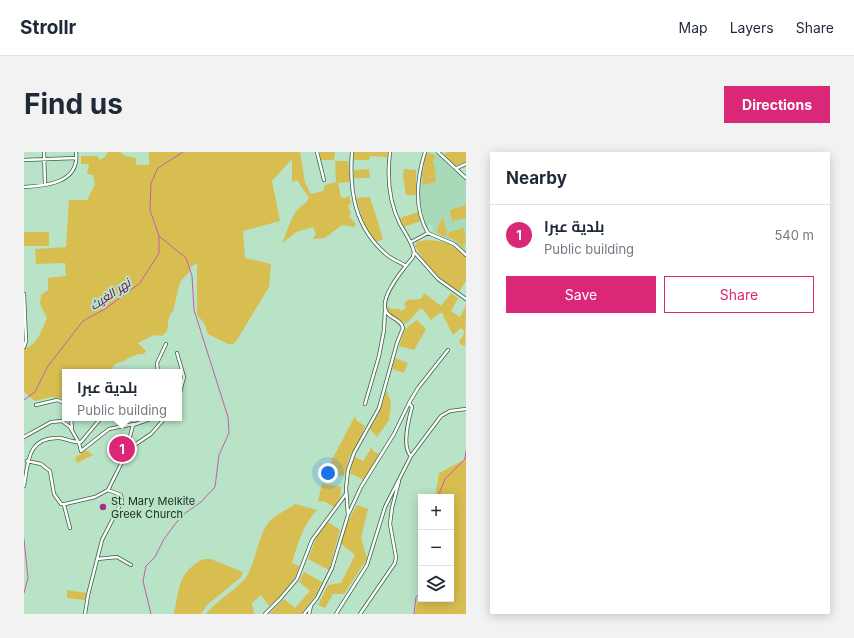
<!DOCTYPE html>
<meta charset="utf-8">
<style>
body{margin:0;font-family:Inter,Cairo,sans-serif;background:#f2f2f3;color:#1f2937}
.controls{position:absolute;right:12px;bottom:12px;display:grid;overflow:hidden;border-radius:0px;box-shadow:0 2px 10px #0003}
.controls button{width:36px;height:36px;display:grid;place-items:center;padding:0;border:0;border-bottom:1px solid #e0e1e3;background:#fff;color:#1f2937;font:20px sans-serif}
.you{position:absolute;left:304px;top:321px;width:14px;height:14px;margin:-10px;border:3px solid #fff;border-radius:50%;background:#1a73e8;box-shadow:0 0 0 6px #1a73e833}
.badge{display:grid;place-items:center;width:26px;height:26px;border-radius:50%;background:#db2777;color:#fff;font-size:13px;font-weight:700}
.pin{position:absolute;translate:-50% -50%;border:2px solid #fff;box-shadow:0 1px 4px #0006}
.popup{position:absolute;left:38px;top:217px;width:120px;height:52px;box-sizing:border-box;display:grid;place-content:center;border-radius:0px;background:#fff;filter:drop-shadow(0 1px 3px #0005);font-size:13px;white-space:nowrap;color:#747a83}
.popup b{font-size:15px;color:#1f2937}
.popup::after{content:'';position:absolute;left:50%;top:100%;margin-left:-8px;border:8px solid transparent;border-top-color:#fff}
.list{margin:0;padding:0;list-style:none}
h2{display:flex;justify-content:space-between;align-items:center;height:52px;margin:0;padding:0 16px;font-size:17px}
h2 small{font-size:13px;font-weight:400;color:#747a83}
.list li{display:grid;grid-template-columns:26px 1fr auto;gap:12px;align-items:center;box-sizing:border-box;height:60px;padding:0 16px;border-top:1px solid #e0e1e3}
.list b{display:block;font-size:15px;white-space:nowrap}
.list p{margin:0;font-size:13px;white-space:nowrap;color:#747a83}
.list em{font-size:13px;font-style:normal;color:#747a83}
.actions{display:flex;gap:8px;padding:12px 16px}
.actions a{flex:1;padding:9px 0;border:1px solid #db2777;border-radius:0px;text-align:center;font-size:14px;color:#db2777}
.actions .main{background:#db2777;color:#fff}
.icon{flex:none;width:22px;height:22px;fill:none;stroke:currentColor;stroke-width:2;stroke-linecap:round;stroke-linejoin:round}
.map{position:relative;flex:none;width:442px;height:462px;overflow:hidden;border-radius:0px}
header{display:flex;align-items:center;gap:24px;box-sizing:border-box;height:56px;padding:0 20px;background:#fff;border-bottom:1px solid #e0e1e3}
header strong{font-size:19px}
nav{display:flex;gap:22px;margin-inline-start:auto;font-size:14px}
.intro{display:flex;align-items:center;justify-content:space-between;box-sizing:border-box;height:96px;padding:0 24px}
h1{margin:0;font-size:28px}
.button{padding:10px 18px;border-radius:0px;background:#db2777;color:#fff;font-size:14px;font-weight:700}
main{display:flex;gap:24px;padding:0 24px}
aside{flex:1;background:#fff;border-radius:0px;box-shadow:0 2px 10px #0003}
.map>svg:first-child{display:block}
</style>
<header>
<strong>Strollr</strong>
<nav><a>Map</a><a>Layers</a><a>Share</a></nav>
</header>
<div class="intro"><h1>Find us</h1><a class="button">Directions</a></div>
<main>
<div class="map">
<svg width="442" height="462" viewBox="0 0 442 462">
<rect width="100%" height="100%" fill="#b8e3c6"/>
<path fill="#a8dab9" d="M405,0L414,3L442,28V101L430,90L408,79L409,75L405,72L403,75L401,69L396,48L395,33L398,12L402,1Z"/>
<path fill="#d8be51" d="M84,0H96L101,4L112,6V13H125V0H276L281,31L287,42L299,39L301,33L312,30L311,9H324L326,30L314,31L317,45L320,46L325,44L327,51L324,54L327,62L325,64L332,72L330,75L318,73L301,86L289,87L292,82L289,75L272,80L259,91C260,85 269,62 273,58C278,53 282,52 285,46L273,28L268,30V7L248,29L256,69L219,79L221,106L247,112L245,135L213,188L209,192H204L184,182L180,171L173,163V111L167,115L165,120L156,130L149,159L145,165L143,179L138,184L130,183L114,191L122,199L120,202C108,201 102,210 91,212L86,220H41V247L27,245L11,249L0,240V196C13,195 18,177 23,166L16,152L17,143L24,138V126L42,124L41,111L12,112L11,97L42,95L45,48H63L71,32L69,23L63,22L65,12H57V4H73L76,8L81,5Z
M296,0H311L310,8H296Z
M330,0H364L363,5L346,4L345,8H330Z
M423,0H442V11L433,15L420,2Z
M405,1L410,3L411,7L409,8L412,23L403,25L411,24L412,30L399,33L398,19L401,18L399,12L402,2Z
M345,17L346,26H330V18Z
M380,17L392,18V43H382L379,24Z
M346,45L359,87L352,90L340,72L332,46Z
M442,53V66L428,69L426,58Z
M394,60L397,69L380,75L376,66Z
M419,65L423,81L422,85L412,80Z
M440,76L442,91L439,92L441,98L431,88L423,85L425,80Z
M0,80H25V94H0Z
M402,88C421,89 428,91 442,105V129L435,140L414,124L400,109L391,94L393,90Z
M400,141L417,154L427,141L434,146L427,159L436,165L442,153L441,194L436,192L435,189L439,184L440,179L437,176L429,183L418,161H416L407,168L399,157H396L382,172L364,160V153L366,157H375L377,159L382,156L380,152L383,148L397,147Z
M393,168L402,177L390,198L375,194L381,177Z
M371,206L384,211L380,221L368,217Z
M363,238L367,252L365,268L353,285L346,277L354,262Z
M331,264L332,268L341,274L335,291L325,305L321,322L318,324L301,321Z
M348,295L349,299L355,302L340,328L325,321L330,304L339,309Z
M442,297V462H391L393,449L397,444V447H427V345H411L415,321L440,308Z
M62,298L69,303L53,311L51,306Z
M298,331L317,335L316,346L310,355L300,349L294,350Z
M271,352L293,358C279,373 274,391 268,411L275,414C273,428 256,447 245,454L237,443L228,451L230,462H182C193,448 215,436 223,424C233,407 233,385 245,370C251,362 264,358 271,352Z
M333,353L344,357L337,386L343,407L320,442H309L301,456L294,453L304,433L317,431L331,403L316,391L324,369Z
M304,370L316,378L305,418L284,407L293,384Z
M180,407H187L219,420L217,425L183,453L177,462H150C155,438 154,419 180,407Z
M280,420L298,430L291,444L277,462H245L260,447L271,456L286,439L275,430Z
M43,438L63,441L61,448L43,446Z"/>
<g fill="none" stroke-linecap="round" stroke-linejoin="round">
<path stroke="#c35dad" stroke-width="1" d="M0,248L11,240L24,214L59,169L81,157L116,131L135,101V84L126,58L127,31L134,16L159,0
M414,345L421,327L441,307L442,299
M0,387L4,426L0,441
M127,462L119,429L122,414L131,405L140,387L152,371L160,362L177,350L191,335L195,303L205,281L204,265L170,158L168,124L162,106L135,84
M390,462L392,445L397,440"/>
<defs>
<path id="minor" d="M20,0L21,33
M293,0L300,28
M328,0C325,40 331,76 363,103C369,108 376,110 382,114
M414,0L442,26
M0,8L52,6
M433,16L442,12
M0,35C22,34 56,31 52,0
M404,81L430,92L442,103
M387,90L404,81C389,56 393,26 401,0
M390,100L414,127L442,147
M0,142L2,189L0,195
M153,201L160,225L155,244
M134,220L133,211L142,192
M385,251L394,236L424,198
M341,252L355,204L360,178L361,158
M12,253L33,248L41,251
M47,266L48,277
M0,285L27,270L38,269L46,275L55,291L57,299L85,277L110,272
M103,298L127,282L141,266
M3,309L17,312L26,319L30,342L37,352H41L71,345L84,338L101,304L109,273L129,266
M0,334C4,311 3,284 36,286C43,287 50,291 57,290L77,266
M40,353L46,376
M325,361L337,335L370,282L385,251L388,255C385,266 377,295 387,304
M73,407L93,405L107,413
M61,462L64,443L78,388L98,349L97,343L84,338
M241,462L256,447L273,427L288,388L322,342
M280,462L293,446L308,416L324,363L322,336L324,318L330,301L355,256L373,191L379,176C378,169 369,167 364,162C351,149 381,115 389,105L390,100C388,90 381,81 376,72C365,50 363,24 366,0
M285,462L287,454
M312,462L343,413L361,355L387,304L417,264L426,259L442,257
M336,462L371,411L372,405L366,372L368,356L375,329"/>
</defs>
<use href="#minor" stroke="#385f47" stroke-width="4"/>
<use href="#minor" stroke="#fff" stroke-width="2.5"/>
</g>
<circle fill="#a2318e" stroke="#b8e3c6" stroke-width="1.5" cx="79" cy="355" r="4"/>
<g text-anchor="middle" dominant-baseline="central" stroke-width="4" stroke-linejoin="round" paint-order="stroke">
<g font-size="11" fill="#1b2b21" stroke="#b8e3c6" text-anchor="start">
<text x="87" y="349">St. Mary Melkite<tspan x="87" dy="13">Greek Church</tspan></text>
</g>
<g font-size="12" font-style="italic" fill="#680359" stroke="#b8e3c6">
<text transform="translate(86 142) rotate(-34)">نهر الغيث</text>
</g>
</g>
</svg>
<div class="controls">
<button>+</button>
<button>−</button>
<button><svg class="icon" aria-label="layers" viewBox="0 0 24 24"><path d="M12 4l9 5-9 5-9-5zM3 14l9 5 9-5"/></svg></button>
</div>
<div class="you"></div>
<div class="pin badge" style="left:98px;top:297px">1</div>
<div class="popup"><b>بلدية عبرا</b>Public building</div>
</div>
<aside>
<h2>Nearby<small></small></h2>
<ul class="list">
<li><span class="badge">1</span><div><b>بلدية عبرا</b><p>Public building</p></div><em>540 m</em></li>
</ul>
<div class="actions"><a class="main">Save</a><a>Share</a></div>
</aside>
</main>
